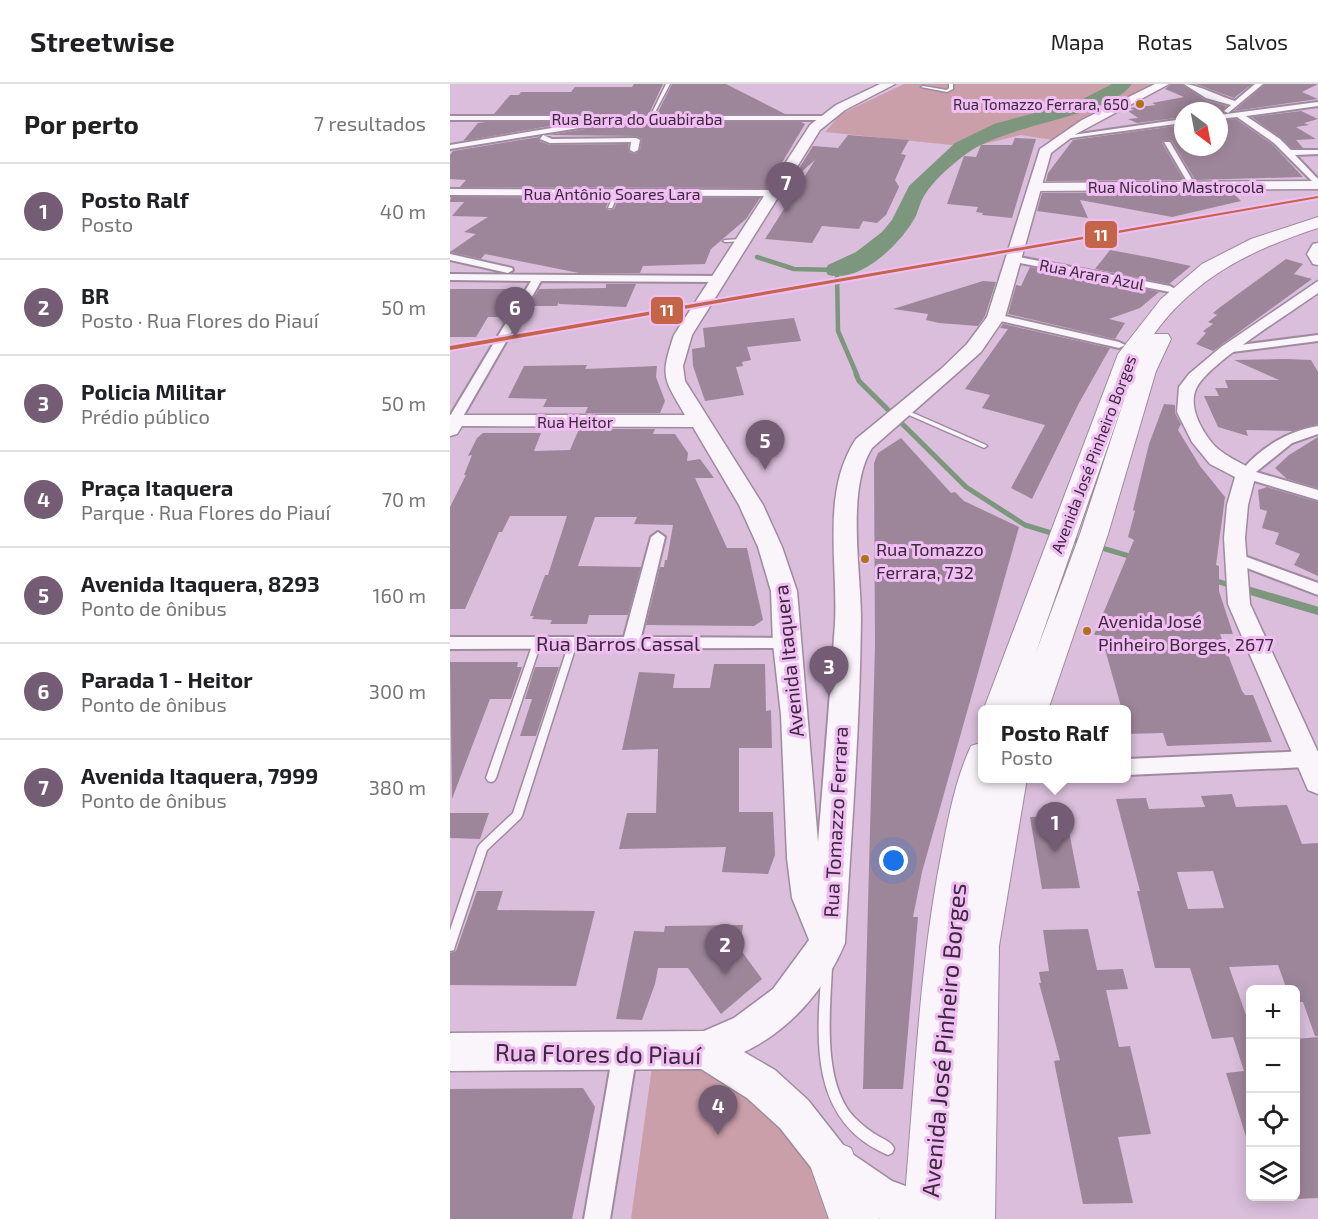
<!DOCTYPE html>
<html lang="pt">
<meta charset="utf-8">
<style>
body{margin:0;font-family:"Exo 2",sans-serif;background:#f6f6f6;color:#202124}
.controls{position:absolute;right:18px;bottom:18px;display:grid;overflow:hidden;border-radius:9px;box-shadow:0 3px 15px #0003}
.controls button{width:54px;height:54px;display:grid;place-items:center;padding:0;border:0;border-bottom:2px solid #e0e0e0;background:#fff;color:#202124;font:30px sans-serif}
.compass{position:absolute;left:724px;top:18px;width:54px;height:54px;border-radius:50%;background:#fff;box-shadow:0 3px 15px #0003;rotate:148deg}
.you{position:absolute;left:444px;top:777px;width:21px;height:21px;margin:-15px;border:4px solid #fff;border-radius:50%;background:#1a73e8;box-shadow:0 0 0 9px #1a73e833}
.badge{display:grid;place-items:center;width:39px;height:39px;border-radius:50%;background:#735c74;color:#fff;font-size:20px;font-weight:700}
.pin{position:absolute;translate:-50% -50px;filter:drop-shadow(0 2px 3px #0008)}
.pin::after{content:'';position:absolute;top:32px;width:21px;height:18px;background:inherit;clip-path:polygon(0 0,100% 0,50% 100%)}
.popup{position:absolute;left:528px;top:621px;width:153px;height:78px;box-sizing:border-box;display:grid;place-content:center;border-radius:9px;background:#fff;filter:drop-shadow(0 2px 4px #0005);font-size:20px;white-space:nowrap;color:#757577}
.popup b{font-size:22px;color:#202124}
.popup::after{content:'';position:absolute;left:50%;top:100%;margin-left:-12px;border:12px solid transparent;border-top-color:#fff}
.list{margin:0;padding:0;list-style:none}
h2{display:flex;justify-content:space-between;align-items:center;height:78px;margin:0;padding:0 24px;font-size:26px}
h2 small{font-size:20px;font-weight:400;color:#757577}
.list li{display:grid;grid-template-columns:39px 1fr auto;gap:18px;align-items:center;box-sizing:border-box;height:96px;padding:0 24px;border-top:2px solid #e0e0e0}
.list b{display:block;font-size:22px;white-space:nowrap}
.list p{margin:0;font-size:20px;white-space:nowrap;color:#757577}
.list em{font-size:20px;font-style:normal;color:#757577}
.icon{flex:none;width:33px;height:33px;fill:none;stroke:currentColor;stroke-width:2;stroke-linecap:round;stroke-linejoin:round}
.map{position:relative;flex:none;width:868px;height:1135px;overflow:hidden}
header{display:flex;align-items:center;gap:36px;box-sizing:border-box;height:84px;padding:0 30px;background:#fff;border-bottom:2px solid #e0e0e0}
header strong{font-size:28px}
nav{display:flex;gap:33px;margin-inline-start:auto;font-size:21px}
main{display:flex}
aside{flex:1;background:#fff}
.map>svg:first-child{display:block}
</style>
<header>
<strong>Streetwise</strong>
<nav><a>Mapa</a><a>Rotas</a><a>Salvos</a></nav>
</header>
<main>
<aside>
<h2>Por perto<small>7 resultados</small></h2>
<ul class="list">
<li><span class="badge">1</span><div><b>Posto Ralf</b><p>Posto</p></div><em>40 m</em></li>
<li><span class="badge">2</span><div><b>BR</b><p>Posto · Rua Flores do Piauí</p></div><em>50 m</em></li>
<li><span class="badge">3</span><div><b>Policia Militar</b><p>Prédio público</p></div><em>50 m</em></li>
<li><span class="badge">4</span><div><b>Praça Itaquera</b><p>Parque · Rua Flores do Piauí</p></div><em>70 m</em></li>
<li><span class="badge">5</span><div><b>Avenida Itaquera, 8293</b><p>Ponto de ônibus</p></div><em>160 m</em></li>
<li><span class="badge">6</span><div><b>Parada 1 - Heitor</b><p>Ponto de ônibus</p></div><em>300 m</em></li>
<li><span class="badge">7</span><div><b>Avenida Itaquera, 7999</b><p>Ponto de ônibus</p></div><em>380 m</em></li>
</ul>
</aside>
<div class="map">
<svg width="868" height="1135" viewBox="0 0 868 1135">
<rect width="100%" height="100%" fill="#dabedb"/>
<path fill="#cb9fa9" d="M454,0H716L609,57L571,51L521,63L375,48L391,30Z
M257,981L318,1019L368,1082L390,1135H181L202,983Z"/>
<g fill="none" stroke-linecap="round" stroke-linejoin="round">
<path stroke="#7c977d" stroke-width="4.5" d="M307,173L344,185L387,186L388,247L407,291"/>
<path stroke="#7c977d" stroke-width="5" d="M406,290L409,297L516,403L575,441L634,459
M645,462L686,474
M760,495L789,504"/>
<path stroke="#7c977d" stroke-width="8" d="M784,502L868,527"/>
<path fill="#7c977d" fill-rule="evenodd" d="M662,0H682C657,35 554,38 512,73C498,84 483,97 474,112C469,120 468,130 463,137C448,162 410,199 378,191L375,186L378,181L406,168L432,148L442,136L459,102L505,59L544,40L629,17Z"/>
</g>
<path fill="#9e869a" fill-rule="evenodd" d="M184,0H213L199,30H44L60,11H69L71,8H121L125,3H182Z
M222,0H276L335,30H207Z
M721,0H732L755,16L776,22L772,28L733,27V33L687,39L678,35L688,34L678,27L684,26L680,24L706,21L702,19L734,13L715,5Z
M746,0H802L784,14Z
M815,0H868L852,8L868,15L784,27Z
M851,27L868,35L854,39L859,41L846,43L866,55L846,56L853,64H842L802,33Z
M786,35L823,61L853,93L745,96L722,57L714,56L712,59L734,96L596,97L598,89L623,56L733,41V63H769V37Z
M36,38H123L13,57L28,39Z
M134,38H351L355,40L317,104L10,103L16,96L0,95V71L3,67L89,53V57L100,61L178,60L179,68L185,70L190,66L192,55L186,52L99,51L135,45L137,43Z
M398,51L459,56L451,70L456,71L445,96L449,103L436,131L427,139L413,137L409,145L372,142L362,159L315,155L365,76L341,97L363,62L388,64Z
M565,54L586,55L562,134L532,131L533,129L526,128L528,123L497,120L514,72L526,73L531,61H562Z
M782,108L791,117L722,133L630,116L638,134L587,127L592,109Z
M1,113L160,114L156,123L158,126L164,125L169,114H310L296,135L261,165L255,180L193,182L190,189H129L35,170L31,175L0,168L26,150L14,148L38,133L2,132L14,118H0Z
M660,166L703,174L741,182L719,200L645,185Z
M836,175L853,180L844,190L862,195L763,267L746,260L756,249L753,247L763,240L758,238L767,231L763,229L769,224Z
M580,183L709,208L690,224L659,235L675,239L665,255L558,230L566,201L571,202Z
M533,197L546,198L535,232L528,242L489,239L476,236L478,230L443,225Z
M156,200H186L176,223L109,220V218L107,222H79L89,205L156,204Z
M0,205H74L63,222H58L52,233H38L26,253H0Z
M344,234L351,257L297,263L301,276L292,278L293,282L286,283L294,311L255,317L243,282L242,265L255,263L253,244Z
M553,240L660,264L629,319L582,415L561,404L595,341L532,324L540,311L515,305L558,245L550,244Z
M836,275L861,276L868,288V340L843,347L796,346L798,352L768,343L754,312H769L765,304H778L775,296H829L784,276Z
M137,281L135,285L207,282L206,293L215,317L210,329H135L138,323H93L97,315L58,314L74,282Z
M714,320L725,321V329L731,340L728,346L750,382L775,413L766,481L769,482V507L783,550H770L792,607L795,611H803L822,658L717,662L713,649L677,650V626H672L651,551H644L684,456L678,453L685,427L683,426L699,360Z
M129,345H205L203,350H225L238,369L237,377L250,375L264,394H245L277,464H297L313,536L304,542L196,541L210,483H214L215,476H217L223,441L184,440L187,433H145L128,482L191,483L178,531H139L137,540H100L102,536L82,535L84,532H80L95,491H98L117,432H60L52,448H49L15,525H0V423L16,391H14L22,371L18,372L27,354L33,349H91L84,367L120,366Z
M868,353V404L837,395L825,384L839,371Z
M451,354L501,409L505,408L514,417L569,443L472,788L463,833H468L453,1005H413L425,562L424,379L428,369Z
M817,403L868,418V492L844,481L850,470L825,460L829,449L812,444L817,427L810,425L808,406Z
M0,578H68L67,583H72L61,615H40L2,715Z
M264,580H315L316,627L321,626L322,664H289V728H323L325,771L318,790L272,788L276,763L169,765L177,729H206L208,665L172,666L189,588L225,590L223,604H260Z
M85,583H109L86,652H70L82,615H75Z
M782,710L786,723L837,721L852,760L868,759V952H865L853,918H846V906H837L828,881L779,883L801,945V1055L797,1056L776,989L794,987L783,953L762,955L740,884H705L687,807H690L666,715L696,714L699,725L755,723L751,712ZM763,787L774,824L738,825L727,788Z
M0,729H39L30,755L0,754Z
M616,732L630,804L592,805L580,733Z
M27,807H53L47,826L145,827L126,902L0,901V869L6,867Z
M293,841L290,865L312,895L271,930L238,884H208L205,900L192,936L166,935L184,847L214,848L215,842Z
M638,845L647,886L673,885L678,905L656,906L669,963L680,962L701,1050L668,1053L683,1119L633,1120L604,977L610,976L589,899H591L589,888L599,887L593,846Z
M868,953V1114L846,1115V955Z
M133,1004L145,1023L122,1135H0V1005Z"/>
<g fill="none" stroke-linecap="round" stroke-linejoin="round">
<defs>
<path id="lane" d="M216,0H220L202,34L199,35Z
M499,0H503V5L497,8L471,3L473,2L497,6L499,4Z
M165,108L169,109L162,124H158Z
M293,155H295V157L275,158L273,157L275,156Z
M454,325L536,361L537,362L534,364L532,363L452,328V326Z
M87,556L90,557L91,559L46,694L44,697L41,698L38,697L36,694L83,559L84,557Z
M123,556L126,557L127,559L72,732L70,735L37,766L5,862L4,866L0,867V846L28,763L30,760L63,729L119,559L120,557Z
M377,879L381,880L382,884C380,928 372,998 404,1033C412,1041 421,1048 430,1053C434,1055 440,1058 442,1061C443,1062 444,1064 444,1065L442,1069L438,1071C359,1038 366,955 372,884L373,880Z"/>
<path id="street" d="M734,0C746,0 771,13 785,17L805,0H813L778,29L774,27L781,21L756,14Z
M868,18V22L796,32L830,55L841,66H868V70L845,71L868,95V103L824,59L787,33L769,35V31Z
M0,32H373L377,34L373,36H0Z
M733,35V39L613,55L609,53Z
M132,39L135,43L0,65V61Z
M93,51L102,55L186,54L190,56L188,66L184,68L180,66L181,58L100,59L90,55Z
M714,58H720L747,104H741Z
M0,105L324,106L328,109L324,112L0,111Z
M0,170L62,184L63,186L58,189L0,176Z
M564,172L720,202L725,205L720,208L560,177L559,175Z
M0,190L269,192L274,195L269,198L91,197L11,336L0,340V332L81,197L0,196Z
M546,230L669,258L675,261L669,264L542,235L541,233Z
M868,251V257L782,268L776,265L782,262Z
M868,342V350L842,359L806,388L868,406V416L791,393L789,390C808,365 837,347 868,342Z
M208,448L215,453L191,553L336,554L342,556L344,560L342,564L0,565V553H174L201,453Z
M786,469L868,499V511L781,478L779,474Z
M857,667L863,669L866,675L863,681L857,683L677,691V675Z
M175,956L183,960L187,968L160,1135H134L163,968L167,960Z"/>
<path id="secondary" d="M868,97V105L584,107L578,103L584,99Z
M868,159V181L863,180L857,170L863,160Z
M868,197V209C842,228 760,278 747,303C738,320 749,341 759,355C772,374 799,380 806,390L798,421L795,454L800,520L868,668V710L858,706L778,520L774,454L777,421L785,393L760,380L742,358L727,328L729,303L739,290L771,263Z"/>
<path id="primary" d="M430,0H445L395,26L370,46L242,251L233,282L235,297L313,421L332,463L347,507L368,758C374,685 380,612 385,539C388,479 371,407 406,355L491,285L517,260L537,233L590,65L632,36L705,0H719L626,50L601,69L555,233L531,268L422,364C396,405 411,487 411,535C410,643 401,751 395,859C376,905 339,947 294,968L325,986L358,1016L398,1067L442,1097L504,1120L510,1135H430L415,1129L370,1095L330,1044L297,1014L251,985L0,987V949L254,947L284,934L323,905L359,856L342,814L337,774L331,631L323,560L321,507L308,463L289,421L243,343L12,342L7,350L0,352V331H235C213,293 210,293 224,251L360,41L386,21Z"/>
<path id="highway" d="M868,133V144C803,165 745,193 704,250H718L721,255L706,287L658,450L598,626L533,627L668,270L711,215L752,180L801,155ZM677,307L630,450L585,571Z
M533,658V694H577L549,862L545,1135H453C464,1014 468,891 491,772C498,736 505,696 521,662Z
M384,1057L401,1064L429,1135H379L360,1081L367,1064Z"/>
</defs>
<use href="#lane" stroke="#9f8aa0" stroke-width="3"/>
<use href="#street" stroke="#9f8aa0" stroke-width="4"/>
<use href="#secondary" stroke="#9f8aa0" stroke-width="3"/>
<use href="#primary" stroke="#9f8aa0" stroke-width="3"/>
<use href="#highway" stroke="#9f8aa0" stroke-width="2"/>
<use href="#lane" fill="#f9f5fa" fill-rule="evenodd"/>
<use href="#street" fill="#f9f5fa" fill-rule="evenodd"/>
<use href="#secondary" fill="#f9f5fa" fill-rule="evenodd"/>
<use href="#primary" fill="#f9f5fa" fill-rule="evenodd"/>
<use href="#highway" fill="#f9f5fa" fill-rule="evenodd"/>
<defs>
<path id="rail-1" d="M868,112V114L0,266V262Z"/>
</defs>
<use href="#rail-1" stroke="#f1bef4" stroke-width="4"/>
<use href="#rail-1" fill="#c4654a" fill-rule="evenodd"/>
</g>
<g fill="#ac7418" stroke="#f1bef4" stroke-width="2">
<circle cx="690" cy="20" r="5"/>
<circle cx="415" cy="475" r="5"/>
<circle cx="637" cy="547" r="5"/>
</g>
<g text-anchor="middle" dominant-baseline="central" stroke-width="6" stroke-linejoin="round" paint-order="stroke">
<g font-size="15" fill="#3c283d" stroke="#f1bef4" text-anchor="end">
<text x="679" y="20">Rua Tomazzo Ferrara, 650</text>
</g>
<g font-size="16" fill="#3c283d" stroke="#f1bef4">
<text x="187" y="34">Rua Barra do Guabiraba</text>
<text x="726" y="102">Rua Nicolino Mastrocola</text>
<text x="162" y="109">Rua Antônio Soares Lara</text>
<text transform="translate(642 190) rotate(11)">Rua Arara Azul</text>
<text x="125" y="337">Rua Heitor</text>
<text transform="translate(643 370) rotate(-69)">Avenida José Pinheiro Borges</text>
</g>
<g font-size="18" fill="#3c283d" stroke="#f1bef4" text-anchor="start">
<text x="426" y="465">Rua Tomazzo<tspan x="426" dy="23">Ferrara, 732</tspan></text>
<text x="648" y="537">Avenida José<tspan x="648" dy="23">Pinheiro Borges, 2677</tspan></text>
</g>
<g font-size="20" fill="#3c283d" stroke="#f1bef4">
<text x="168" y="559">Rua Barros Cassal</text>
<text transform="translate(338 577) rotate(-96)">Avenida Itaquera</text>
<text transform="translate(385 738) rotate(-87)">Rua Tomazzo Ferrara</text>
</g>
<g font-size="24" fill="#3c283d" stroke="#f1bef4">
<text transform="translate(493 956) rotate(-85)">Avenida José Pinheiro Borges</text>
<text transform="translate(148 969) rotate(1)">Rua Flores do Piauí</text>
</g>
</g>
<g stroke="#f1bef4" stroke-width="2">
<rect x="634" y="136" width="34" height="29" rx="6" fill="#c4654a"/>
<rect x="200" y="212" width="34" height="29" rx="6" fill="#c4654a"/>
</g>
<g font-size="16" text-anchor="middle" font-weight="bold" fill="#fff">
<text x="651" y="157">11</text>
<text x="217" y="232">11</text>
</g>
</svg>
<div class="controls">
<button>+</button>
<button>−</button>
<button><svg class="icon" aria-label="locate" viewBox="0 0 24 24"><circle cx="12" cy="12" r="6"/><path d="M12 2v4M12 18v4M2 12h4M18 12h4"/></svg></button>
<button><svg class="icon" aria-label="layers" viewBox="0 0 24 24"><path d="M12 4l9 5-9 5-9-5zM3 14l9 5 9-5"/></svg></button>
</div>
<svg class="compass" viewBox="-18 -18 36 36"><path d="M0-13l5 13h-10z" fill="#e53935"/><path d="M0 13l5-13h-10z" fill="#757577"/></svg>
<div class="you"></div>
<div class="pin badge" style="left:605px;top:768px">1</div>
<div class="popup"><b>Posto Ralf</b>Posto</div>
<div class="pin badge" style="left:275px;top:890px">2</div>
<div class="pin badge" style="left:379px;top:612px">3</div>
<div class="pin badge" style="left:268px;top:1051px">4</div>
<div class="pin badge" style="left:315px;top:386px">5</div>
<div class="pin badge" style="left:65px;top:253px">6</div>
<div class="pin badge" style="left:336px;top:128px">7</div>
</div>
</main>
